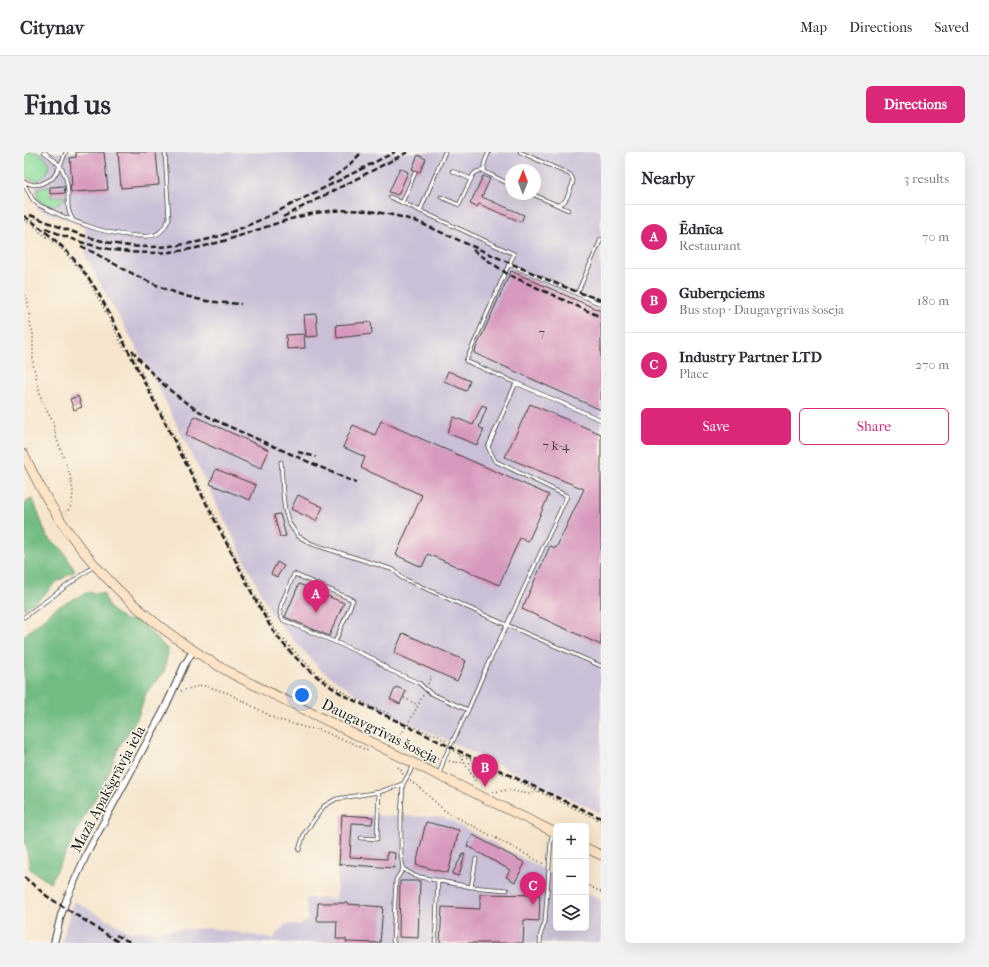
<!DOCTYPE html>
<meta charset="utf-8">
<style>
body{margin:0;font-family:"IM FELL French Canon",serif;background:#f2f2f3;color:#2b2b33}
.controls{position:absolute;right:12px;bottom:12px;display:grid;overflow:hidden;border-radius:6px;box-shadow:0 4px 16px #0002}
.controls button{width:36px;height:36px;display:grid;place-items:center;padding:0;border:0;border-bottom:1px solid #e1e1e2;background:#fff;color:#2b2b33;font:20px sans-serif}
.compass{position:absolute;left:481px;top:12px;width:36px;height:36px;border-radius:50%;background:#fff;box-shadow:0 4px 16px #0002;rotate:1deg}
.you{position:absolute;left:278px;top:543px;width:14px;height:14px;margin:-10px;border:3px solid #fff;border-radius:50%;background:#1a73e8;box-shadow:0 0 0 6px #1a73e833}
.badge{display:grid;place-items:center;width:26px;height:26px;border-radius:50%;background:#db2777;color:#fff;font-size:13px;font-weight:700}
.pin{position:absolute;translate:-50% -33px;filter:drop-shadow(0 1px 2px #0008)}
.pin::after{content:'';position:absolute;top:21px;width:14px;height:12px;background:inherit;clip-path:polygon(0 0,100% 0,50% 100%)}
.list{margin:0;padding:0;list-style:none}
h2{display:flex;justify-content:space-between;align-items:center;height:52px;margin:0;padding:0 16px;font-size:17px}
h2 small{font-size:13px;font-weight:400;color:#7c7c81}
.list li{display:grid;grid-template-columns:26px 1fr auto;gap:12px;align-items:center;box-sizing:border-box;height:64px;padding:0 16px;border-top:1px solid #e1e1e2}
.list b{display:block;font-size:15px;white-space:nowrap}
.list p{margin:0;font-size:13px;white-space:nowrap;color:#7c7c81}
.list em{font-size:13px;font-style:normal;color:#7c7c81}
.actions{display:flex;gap:8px;padding:12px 16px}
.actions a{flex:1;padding:9px 0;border:1px solid #db2777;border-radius:6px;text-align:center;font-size:14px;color:#db2777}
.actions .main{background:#db2777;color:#fff}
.icon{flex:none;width:22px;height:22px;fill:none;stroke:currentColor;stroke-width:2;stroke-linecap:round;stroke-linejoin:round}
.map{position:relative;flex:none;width:577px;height:791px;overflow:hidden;border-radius:6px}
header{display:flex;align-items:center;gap:24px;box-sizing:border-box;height:56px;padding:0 20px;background:#fff;border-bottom:1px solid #e1e1e2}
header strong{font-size:19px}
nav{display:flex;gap:22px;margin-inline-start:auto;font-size:14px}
.intro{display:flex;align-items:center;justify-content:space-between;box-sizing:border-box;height:96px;padding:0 24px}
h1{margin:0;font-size:28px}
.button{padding:10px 18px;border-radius:6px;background:#db2777;color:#fff;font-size:14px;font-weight:700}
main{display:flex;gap:24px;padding:0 24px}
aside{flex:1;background:#fff;border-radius:6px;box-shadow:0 4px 16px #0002}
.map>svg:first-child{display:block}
</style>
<header>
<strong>Citynav</strong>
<nav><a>Map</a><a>Directions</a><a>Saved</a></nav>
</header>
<div class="intro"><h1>Find us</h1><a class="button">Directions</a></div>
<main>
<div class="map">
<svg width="577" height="791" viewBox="0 0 577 791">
<rect width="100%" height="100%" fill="#fbf7ec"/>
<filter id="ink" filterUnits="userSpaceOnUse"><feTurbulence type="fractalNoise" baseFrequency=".025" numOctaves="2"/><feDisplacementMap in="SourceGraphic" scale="8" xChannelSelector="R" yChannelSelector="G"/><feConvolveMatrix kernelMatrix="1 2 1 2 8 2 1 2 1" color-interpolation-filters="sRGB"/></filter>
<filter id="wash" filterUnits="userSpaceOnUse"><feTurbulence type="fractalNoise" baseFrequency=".012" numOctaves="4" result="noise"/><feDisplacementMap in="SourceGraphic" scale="16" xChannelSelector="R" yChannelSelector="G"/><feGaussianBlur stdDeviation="0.9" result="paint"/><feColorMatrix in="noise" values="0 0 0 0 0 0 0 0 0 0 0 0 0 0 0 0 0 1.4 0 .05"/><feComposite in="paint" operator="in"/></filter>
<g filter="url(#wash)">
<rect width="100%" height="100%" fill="#f6e5cc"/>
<path fill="#c9bfd7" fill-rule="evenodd" d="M9,0H577V661L348,553L296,517L255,472L247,461L131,229L62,106L61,74L13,57ZM487,18H511V42H487Z
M318,663L419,665L506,710L532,725V776H562V741L577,749V791H38L47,755L50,749L106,780L187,776L250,787L252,782L262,772L276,773L284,768L282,746L312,747Z"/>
<path fill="#8edd9c" stroke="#557c5c" d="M0,0C4,0 9,0 13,0C15,0 17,2 18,3C36,16 12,40 0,22Z
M26,35L27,45L40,44V46C32,60 5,52 15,36Z"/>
<path fill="#72bc84" stroke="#476c50" d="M9,347L23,385L38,397L51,419L31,431L18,445L0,457V353L2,350Z
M62,441H79L86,457L101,468H115L144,498L140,520L122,541L113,567L95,595L81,630L61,663L42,701L26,731L6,717L2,692H0V484L32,456Z"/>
<g id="blocks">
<path fill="#d798bd" d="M52,0H80L84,38L47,40L46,33H48L46,6L52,5Z
M94,0H132L135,33L97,36Z
M394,3L402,7L396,20L388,17Z
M376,16L384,20L374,43L365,40Z
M459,24L466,27L458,45L500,63L497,70L455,52L453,55L446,52Z
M40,34L41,41L26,42V35Z
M487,119L577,159V258L450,201Z
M292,162L294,184L282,185L280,163Z
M347,170L348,182L313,186L312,173Z
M280,182L281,196L263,197L262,183Z
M424,219L446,229L442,239L420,229Z
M54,244L58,255L50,258L46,247Z
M506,252L577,282V493L498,457L526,394L532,396L560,337L481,305Z
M458,253L463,255L455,275L460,278L453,293L423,281L430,265L449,273Z
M170,264L245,298L237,317L162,283Z
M357,269L525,343L504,390L496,386L475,433L404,402L398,415L372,403L398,343L337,316L341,305L319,295L329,273L351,283Z
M192,317L232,333L226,348L186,332Z
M274,343L299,355L292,369L267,357Z
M256,362L262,384L256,385L250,363Z
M253,410L260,414L253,425L247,422Z
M275,432L320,451L305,484L261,465Z
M379,481L442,509L433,529L370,501Z
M372,535L382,539L376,552L366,547Z
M318,663L349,665L348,672L328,671L326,705L363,707V700L371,701L370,716L315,712Z
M402,670L435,678L424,721L392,713Z
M449,683L501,711L491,730L482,725L486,718L443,694Z
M439,702H441L435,724L428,722Z
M376,729H396L394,786L375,785Z
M456,742L516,743L515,769L500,768L499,791H416L418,755L456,757Z
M294,751H324V752L359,755L356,791L322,790V787H312L313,769H293Z"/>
</g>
</g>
<g filter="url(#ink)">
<use href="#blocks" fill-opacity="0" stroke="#3d3a36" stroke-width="1"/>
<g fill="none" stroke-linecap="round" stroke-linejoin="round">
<defs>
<path id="service" d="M20,0C37,12 43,20 44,41C44,52 43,59 49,68
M465,0C462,7 458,13 461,20L487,33
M496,0L545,22C547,24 548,24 549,28C549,32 543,47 540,50C537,52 536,52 533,53L508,42
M428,19L447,27
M0,30L10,33L17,32L29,26L36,14L42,0
M0,32L9,48L15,53C30,60 45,68 61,73C77,79 95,83 113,84C118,84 126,85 131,83C138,81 142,73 145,67L141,0
M366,45L490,102L485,112
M417,45L435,53L449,23L452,20L460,18
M378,51L391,21
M533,53L544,58
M396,59L421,0
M553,142L577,87
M577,152L485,112L442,209L492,231L464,295L471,309L543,344L483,473L577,514
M492,231L577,268
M257,310L259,342L261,358L265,371L274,384L288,392L370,418L378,426L483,473L461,518L444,558L420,607L415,622
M0,465L70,414
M311,490L259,468L256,462L257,453L270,422L329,448L311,490L350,507L365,518L395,531L406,541L444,558
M390,613L379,632L377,664V702L379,717L391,724L447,735L483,738
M337,686L353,687L355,640
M275,698L280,682L300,654L312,647L355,640L379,632
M447,735L452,707
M370,791L369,789L372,728L379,717
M411,791L414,728
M516,791L517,781L521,770L527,688L529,681"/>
<path id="minor" d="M30,791L37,763L43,746L63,701L140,558L161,512L169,499"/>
<path id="secondary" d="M0,302C44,401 120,474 214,525L532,681
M562,696L577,703"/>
</defs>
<use href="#service" stroke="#3d3a36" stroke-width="4.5"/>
<use href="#minor" stroke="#3d3a36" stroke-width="8"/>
<use href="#secondary" stroke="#3d3a36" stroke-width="10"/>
<path stroke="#3d3a36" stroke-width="1.5" stroke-dasharray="1 3" stroke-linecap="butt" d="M0,68L12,75L17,81L34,93L56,117L63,126L77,151L100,196L108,202L230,441L248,473L255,482L266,495L293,522L310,534L327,545L348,555L363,561L378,570L402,580L413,583L423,590
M0,139L3,145L7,176L9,180V212L18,250L29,270L32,285L46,323L48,332L49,340L48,349L47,354L42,361
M404,532L407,524
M157,539L178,533L204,541L252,567L283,576L297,578L316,587L324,589L346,600
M380,546L394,553
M368,591C379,584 394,554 400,541
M430,599L435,602L452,630V631
M435,602L482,623L516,640L577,669
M397,605L416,607
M425,609L427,610L453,611
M374,615L378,619L379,623
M386,629L395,635L421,659L520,712
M469,640L484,638L505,642L514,640
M562,732L577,740"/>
<use href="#service" stroke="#fff" stroke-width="3"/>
<use href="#minor" stroke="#fff" stroke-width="6"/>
<use href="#secondary" stroke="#fee4c6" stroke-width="9"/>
<path stroke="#1c1c1c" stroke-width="2.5" stroke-dasharray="6 3" stroke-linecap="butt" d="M304,29L322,16L338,0
M6,63C36,75 65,88 98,93C139,99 184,91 222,74C242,66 262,55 282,45C312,30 341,15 371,0
M0,64C27,82 50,104 68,131C74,140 80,151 85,161L231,447C236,456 241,465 246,474C264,502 293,527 321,544L439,601L577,666
M259,65L384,0
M22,76C69,99 121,107 172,96C207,89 240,74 274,65C314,54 355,57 394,70L533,132L551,139L577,148
M57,94C98,115 137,141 183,149C195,151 206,151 217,152
M449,98L485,123L577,165
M108,198C132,229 160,253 195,270L332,331
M274,300L292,305
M0,725L24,745L96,791
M92,783L108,791"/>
</g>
</g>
<g text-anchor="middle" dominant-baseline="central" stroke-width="3" stroke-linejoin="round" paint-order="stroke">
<g font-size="13" fill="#4b3b44">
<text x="518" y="180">7</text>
<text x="532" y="293">7 k-4</text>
</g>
<g font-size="15" fill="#1c1c1c" stroke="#fbf7ec">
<text transform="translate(356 579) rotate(26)">Daugavgrīvas šoseja</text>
<text transform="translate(84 637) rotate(-62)">Mazā Apakšgrāvja iela</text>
</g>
</g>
</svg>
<div class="controls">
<button>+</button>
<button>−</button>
<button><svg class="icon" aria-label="layers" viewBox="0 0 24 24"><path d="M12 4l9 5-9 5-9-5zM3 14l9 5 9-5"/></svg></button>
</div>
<svg class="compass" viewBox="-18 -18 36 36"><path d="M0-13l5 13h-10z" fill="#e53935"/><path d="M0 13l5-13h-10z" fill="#7c7c81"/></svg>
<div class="you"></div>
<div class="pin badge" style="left:292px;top:461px">A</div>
<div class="pin badge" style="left:461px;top:635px">B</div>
<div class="pin badge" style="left:509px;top:753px">C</div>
</div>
<aside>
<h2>Nearby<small>3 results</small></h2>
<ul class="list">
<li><span class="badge">A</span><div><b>Ēdnīca</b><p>Restaurant</p></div><em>70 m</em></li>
<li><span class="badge">B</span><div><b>Guberņciems</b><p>Bus stop · Daugavgrīvas šoseja</p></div><em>180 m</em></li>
<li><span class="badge">C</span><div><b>Industry Partner LTD</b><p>Place</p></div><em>270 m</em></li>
</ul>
<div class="actions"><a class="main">Save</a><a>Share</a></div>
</aside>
</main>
